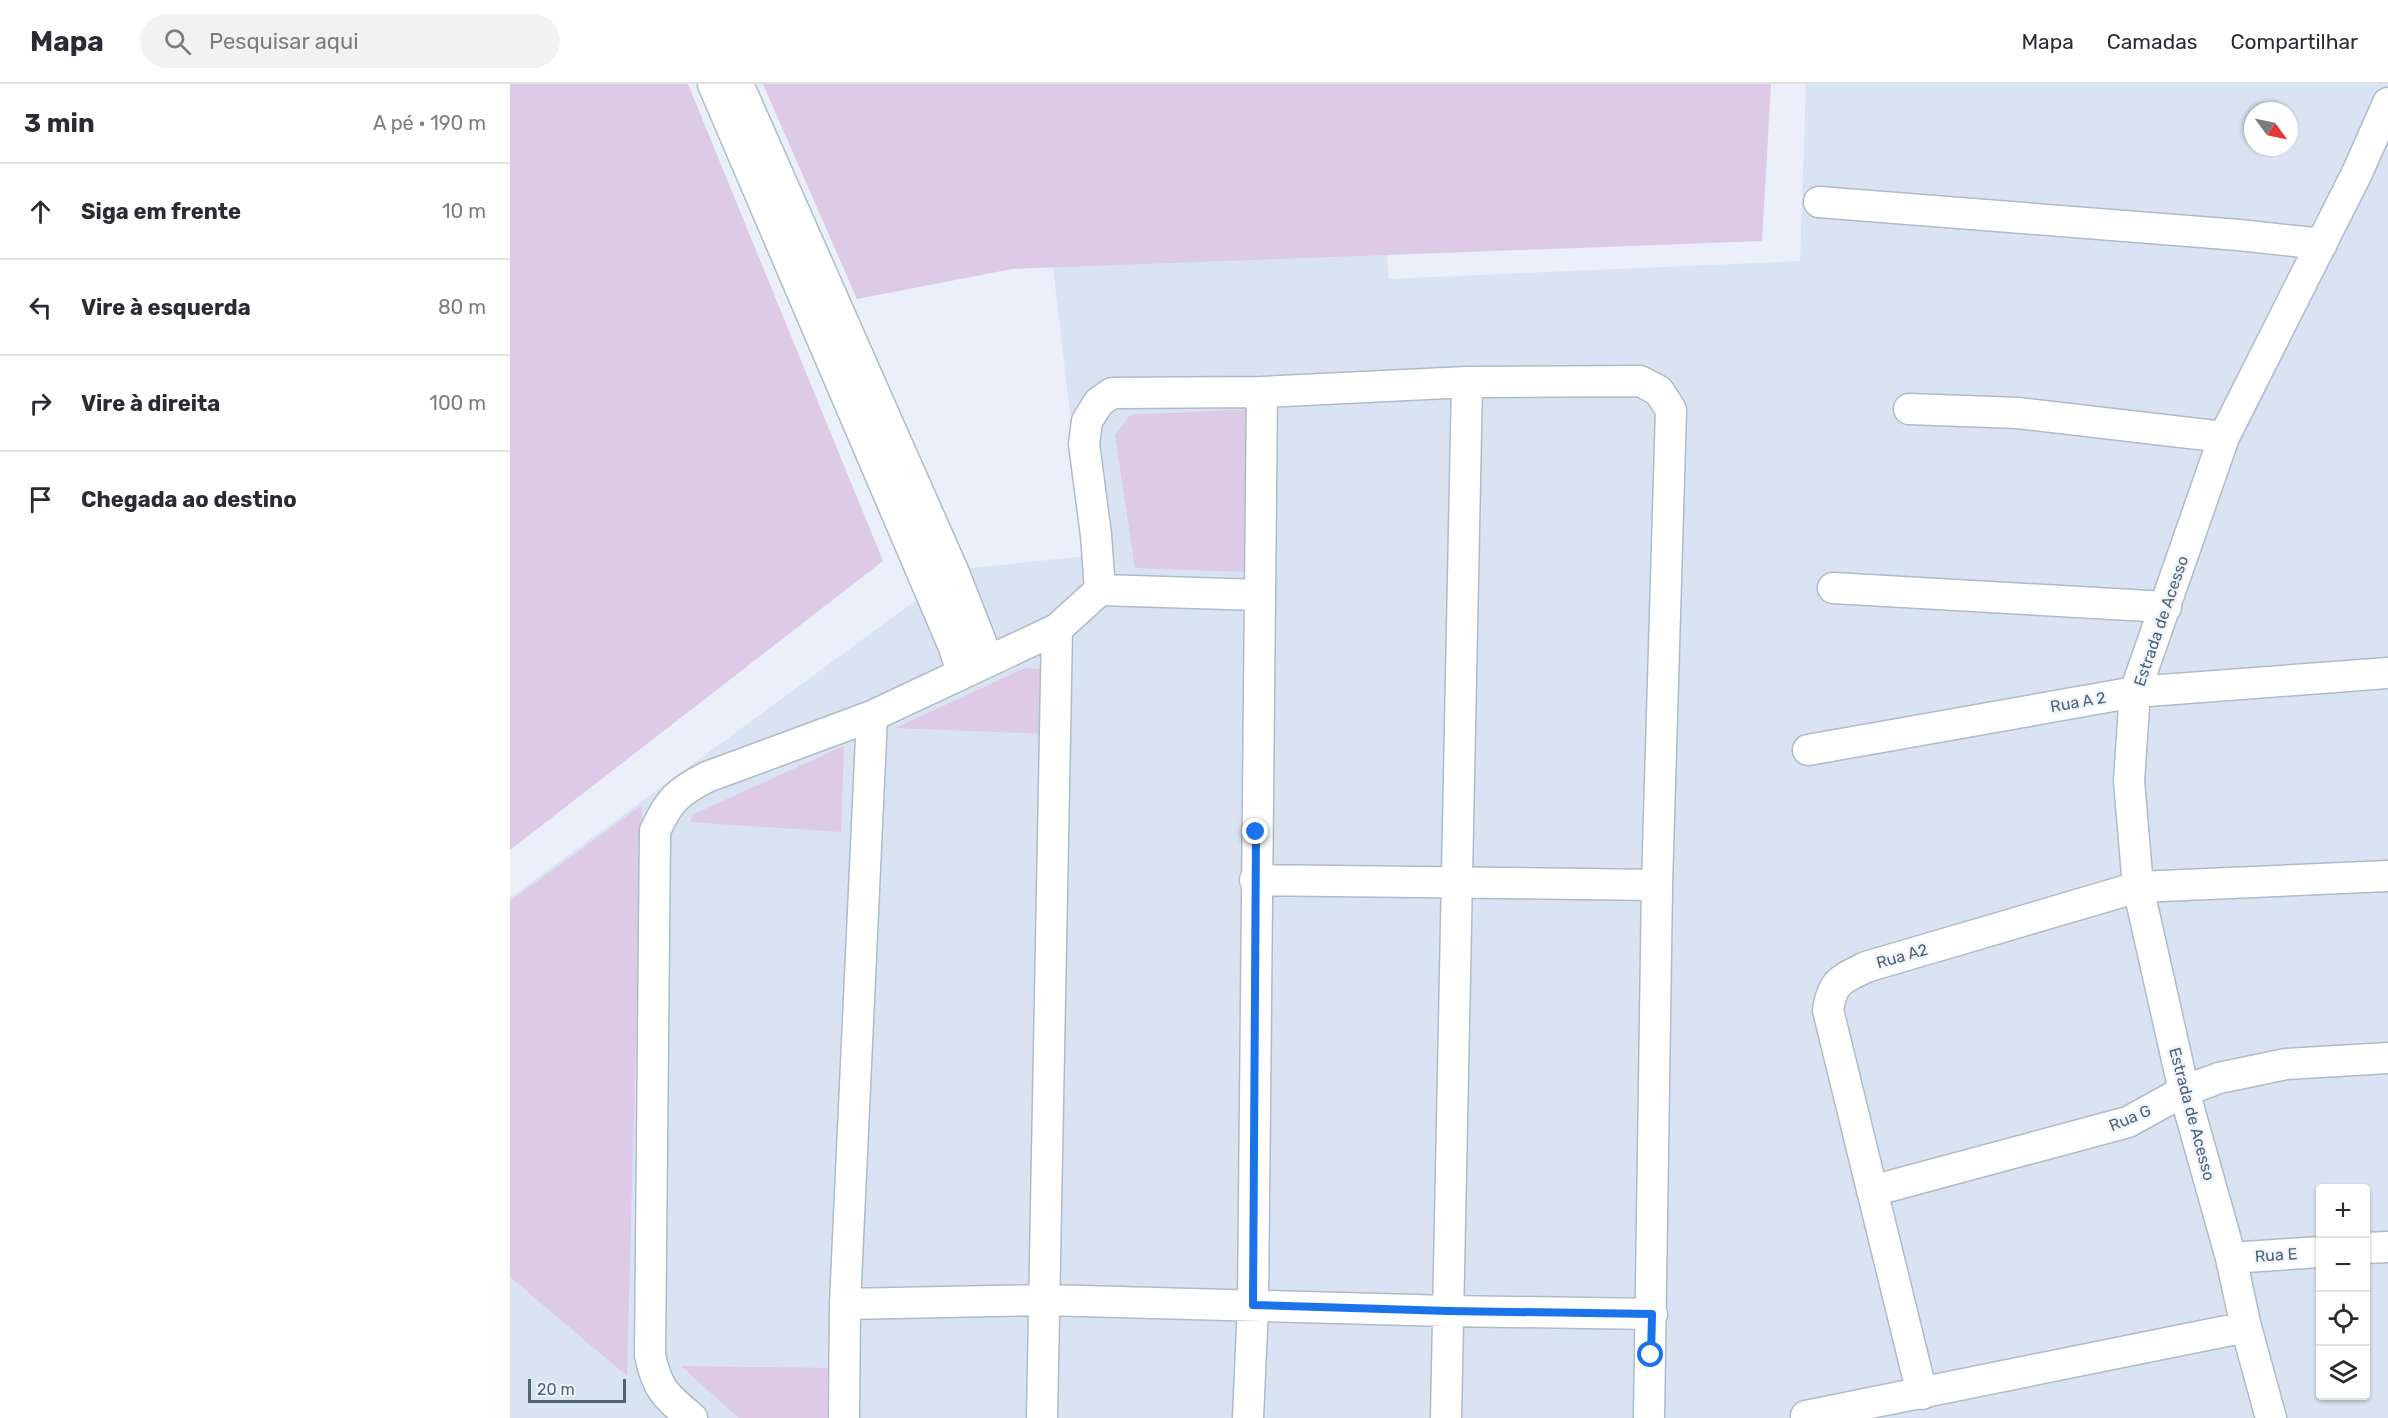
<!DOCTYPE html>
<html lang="pt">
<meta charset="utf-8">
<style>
body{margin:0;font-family:Rubik,sans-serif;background:#f2f2f3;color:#2b2b33}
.controls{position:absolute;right:18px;bottom:18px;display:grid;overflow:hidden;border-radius:6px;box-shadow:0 2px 4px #0004}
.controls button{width:54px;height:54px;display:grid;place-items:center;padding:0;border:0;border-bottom:2px solid #e1e1e2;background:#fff;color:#2b2b33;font:30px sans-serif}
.compass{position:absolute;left:1734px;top:18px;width:54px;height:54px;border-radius:50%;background:#fff;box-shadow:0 2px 4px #0004;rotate:123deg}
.scale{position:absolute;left:18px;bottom:15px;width:98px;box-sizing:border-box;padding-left:6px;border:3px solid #506472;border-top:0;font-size:16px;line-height:21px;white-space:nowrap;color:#506472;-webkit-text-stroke:4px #f0f4fd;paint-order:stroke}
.stop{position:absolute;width:18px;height:18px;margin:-14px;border:4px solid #1a73e8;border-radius:50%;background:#fff}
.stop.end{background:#1a73e8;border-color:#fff;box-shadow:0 2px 6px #0008}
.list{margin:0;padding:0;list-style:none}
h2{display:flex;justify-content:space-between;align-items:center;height:78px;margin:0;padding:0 24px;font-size:26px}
h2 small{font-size:20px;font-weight:400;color:#7c7c81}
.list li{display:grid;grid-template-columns:39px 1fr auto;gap:18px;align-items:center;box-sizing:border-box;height:96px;padding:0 24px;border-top:2px solid #e1e1e2}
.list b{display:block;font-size:22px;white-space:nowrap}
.list em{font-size:20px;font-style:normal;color:#7c7c81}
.icon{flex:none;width:33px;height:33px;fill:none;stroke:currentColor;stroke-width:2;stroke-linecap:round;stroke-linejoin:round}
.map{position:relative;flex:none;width:1878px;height:1334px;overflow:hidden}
header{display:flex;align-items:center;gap:36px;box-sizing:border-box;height:84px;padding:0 30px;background:#fff;border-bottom:2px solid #e1e1e2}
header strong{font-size:28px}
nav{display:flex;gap:33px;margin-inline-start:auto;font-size:21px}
.search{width:420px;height:54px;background:#f2f2f3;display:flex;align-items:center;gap:15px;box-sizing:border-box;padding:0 21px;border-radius:33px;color:#7c7c81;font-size:22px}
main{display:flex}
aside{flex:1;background:#fff}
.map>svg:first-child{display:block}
</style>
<header>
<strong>Mapa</strong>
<div class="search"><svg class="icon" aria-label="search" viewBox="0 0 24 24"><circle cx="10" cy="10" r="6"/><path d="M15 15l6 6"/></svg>Pesquisar aqui</div>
<nav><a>Mapa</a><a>Camadas</a><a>Compartilhar</a></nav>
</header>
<main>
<aside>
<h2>3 min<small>A pé · 190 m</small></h2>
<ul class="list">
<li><svg class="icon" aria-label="ahead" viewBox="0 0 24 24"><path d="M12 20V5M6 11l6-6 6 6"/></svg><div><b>Siga em frente</b></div><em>10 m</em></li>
<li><svg class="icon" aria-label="left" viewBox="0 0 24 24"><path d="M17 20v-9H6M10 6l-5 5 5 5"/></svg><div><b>Vire à esquerda</b></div><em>80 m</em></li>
<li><svg class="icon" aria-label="right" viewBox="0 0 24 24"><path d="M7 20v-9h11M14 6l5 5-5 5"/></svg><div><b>Vire à direita</b></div><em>100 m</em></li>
<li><svg class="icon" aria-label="arrive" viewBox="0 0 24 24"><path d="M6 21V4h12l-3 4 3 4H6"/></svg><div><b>Chegada ao destino</b></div></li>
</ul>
</aside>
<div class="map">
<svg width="1878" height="1334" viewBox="0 0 1878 1334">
<rect width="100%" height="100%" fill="#eaeffa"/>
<path fill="#d9e3f1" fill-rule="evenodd" d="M524,0H862L879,195L1290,177L1296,0H1878V1334H0V814L409,514L461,484L577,472L546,210ZM1743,27H1779V63H1743ZM1810,1104H1856V1312H1810Z"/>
<path fill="#dccae6" d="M0,0H178L373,477L0,766Z
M253,0H1261L1252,157L502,185L347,215Z
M740,325L737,488L625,484L605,351L620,331Z
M515,584L530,585L539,592L537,650L385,644Z
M334,662L331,748L180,738L182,731Z
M132,721L117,1292L0,1193V817Z
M171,1282L318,1284L317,1334H229Z"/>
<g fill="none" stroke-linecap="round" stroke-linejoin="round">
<defs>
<path id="street" d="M203,0L444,563L452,589
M228,0L444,489L478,576
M1309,118L1729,151L1812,160
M1399,325L1508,329L1714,353
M1323,504L1656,523
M590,506L586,451L574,360L577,337L589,318L602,309L752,308L957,298L1130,297L1149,307L1161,326L1147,801L1139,1334
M1298,666L1625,608L1878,589
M745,796L1147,801
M1362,1107L1618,1038L1674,1007L1709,994L1776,980L1878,974
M1856,1164L1878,1163
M1721,1174L1810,1168
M335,1220L535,1216L939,1227L1142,1230
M1412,1310L1318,926C1323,896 1331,896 1356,883L1628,803L1878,792
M1296,1332L1736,1243
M182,1334C156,1312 147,1306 140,1271L145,747C159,716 168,708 197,693L362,632L547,545L590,506L750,511
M334,1334L335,1220L362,632
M532,1334L547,545
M738,1334L743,1221L752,308
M936,1334L957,298
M1761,1334L1736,1243L1721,1174L1674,1007L1628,803L1619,697L1625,608L1714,353L1847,89L1878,19"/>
</defs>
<use href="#street" stroke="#aebbc8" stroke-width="33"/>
<use href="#street" stroke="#fff" stroke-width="30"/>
</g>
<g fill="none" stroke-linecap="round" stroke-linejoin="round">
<path stroke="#1a73e8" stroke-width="8" d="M746,748L743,1221L939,1227L1142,1230L1141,1271"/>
</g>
<g text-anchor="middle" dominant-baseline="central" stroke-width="5" stroke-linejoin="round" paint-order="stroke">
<g font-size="16" fill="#506472" stroke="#f0f4fd">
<text transform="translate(1651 537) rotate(-71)">Estrada de Acesso</text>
<text transform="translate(1568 618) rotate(-10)">Rua A 2</text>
<text transform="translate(1392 872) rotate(-16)">Rua A2</text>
<text transform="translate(1682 1030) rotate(75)">Estrada de Acesso</text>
<text transform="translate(1620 1034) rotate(-23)">Rua G</text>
<text transform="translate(1766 1171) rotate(-4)">Rua E</text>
</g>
</g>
</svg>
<div class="controls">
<button>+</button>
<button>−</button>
<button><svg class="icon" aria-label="locate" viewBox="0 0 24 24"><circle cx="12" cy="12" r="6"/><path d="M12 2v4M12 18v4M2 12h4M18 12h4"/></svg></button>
<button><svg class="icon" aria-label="layers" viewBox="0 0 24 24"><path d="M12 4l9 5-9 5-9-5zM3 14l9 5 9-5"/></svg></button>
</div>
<svg class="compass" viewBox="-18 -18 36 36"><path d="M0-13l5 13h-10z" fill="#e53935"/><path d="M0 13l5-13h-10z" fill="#7c7c81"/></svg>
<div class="scale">20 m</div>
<div class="stop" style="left:1141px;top:1271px"></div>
<div class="stop end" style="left:746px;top:748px"></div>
</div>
</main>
